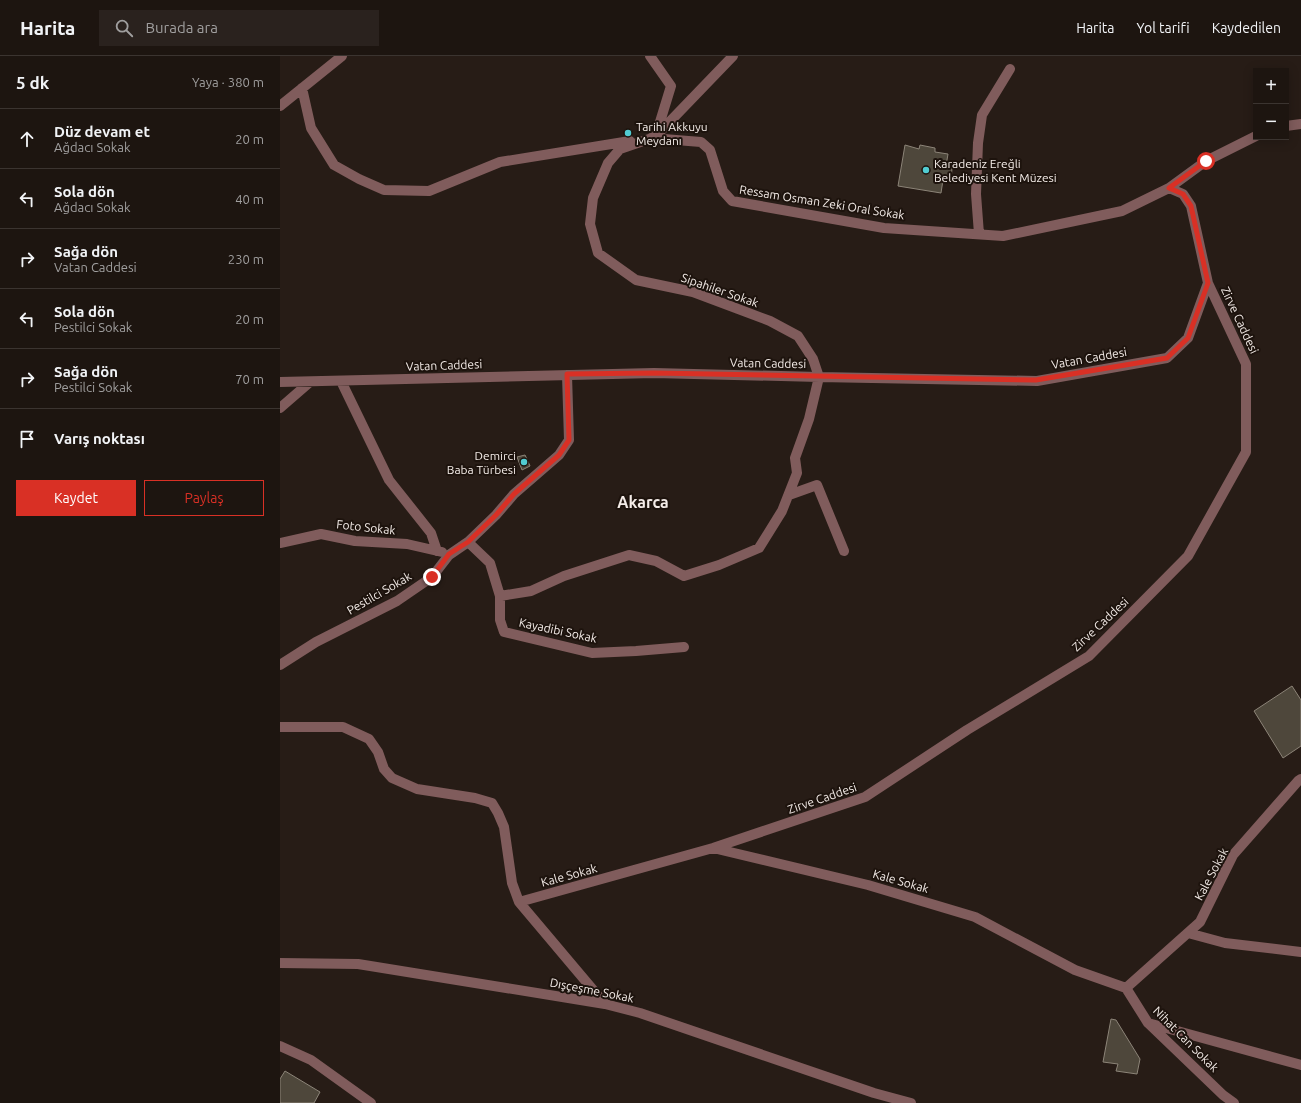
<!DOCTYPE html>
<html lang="tr">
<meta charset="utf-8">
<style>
body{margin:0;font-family:Ubuntu,sans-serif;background:#2a221e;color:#f1f3f6}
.controls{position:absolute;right:12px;top:12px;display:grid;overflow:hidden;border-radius:0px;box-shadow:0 2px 10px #0003}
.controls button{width:36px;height:36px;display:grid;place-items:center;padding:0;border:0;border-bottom:1px solid #3b3430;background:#1d1510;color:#f1f3f6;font:20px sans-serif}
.stop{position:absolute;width:12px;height:12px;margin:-9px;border:3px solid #d93025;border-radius:50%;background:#fff}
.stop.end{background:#d93025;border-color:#fff;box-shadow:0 1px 4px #0008}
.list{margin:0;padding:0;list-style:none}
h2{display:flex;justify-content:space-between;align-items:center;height:52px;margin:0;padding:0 16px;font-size:17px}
h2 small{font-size:13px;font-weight:400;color:#a09f9f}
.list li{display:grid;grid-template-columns:26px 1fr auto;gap:12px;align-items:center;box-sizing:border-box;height:60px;padding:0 16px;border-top:1px solid #3b3430}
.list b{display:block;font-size:15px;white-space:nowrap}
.list p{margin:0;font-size:13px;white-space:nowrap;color:#a09f9f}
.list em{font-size:13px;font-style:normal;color:#a09f9f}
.actions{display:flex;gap:8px;padding:12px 16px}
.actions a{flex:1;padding:9px 0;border:1px solid #d93025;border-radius:0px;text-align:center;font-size:14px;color:#d93025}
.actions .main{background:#d93025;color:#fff}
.icon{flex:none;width:22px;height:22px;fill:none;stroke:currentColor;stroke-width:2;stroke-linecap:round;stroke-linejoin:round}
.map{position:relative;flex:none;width:1021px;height:1047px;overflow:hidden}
header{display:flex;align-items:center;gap:24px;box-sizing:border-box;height:56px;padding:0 20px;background:#1d1510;border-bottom:1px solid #3b3430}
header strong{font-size:19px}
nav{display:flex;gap:22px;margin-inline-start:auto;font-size:14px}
.search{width:280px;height:36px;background:#2a221e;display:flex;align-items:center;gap:10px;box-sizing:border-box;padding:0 14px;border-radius:0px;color:#a09f9f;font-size:15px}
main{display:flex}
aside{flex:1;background:#1d1510}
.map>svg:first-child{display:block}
</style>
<header>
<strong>Harita</strong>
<div class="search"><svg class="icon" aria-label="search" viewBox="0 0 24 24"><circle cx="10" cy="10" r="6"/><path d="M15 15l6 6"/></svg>Burada ara</div>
<nav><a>Harita</a><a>Yol tarifi</a><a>Kaydedilen</a></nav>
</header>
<main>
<aside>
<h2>5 dk<small>Yaya · 380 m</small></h2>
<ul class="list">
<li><svg class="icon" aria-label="ahead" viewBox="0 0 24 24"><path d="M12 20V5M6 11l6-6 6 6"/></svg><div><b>Düz devam et</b><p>Ağdacı Sokak</p></div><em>20 m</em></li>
<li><svg class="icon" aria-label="left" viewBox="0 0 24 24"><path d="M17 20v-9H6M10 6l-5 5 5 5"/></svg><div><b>Sola dön</b><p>Ağdacı Sokak</p></div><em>40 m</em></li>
<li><svg class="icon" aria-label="right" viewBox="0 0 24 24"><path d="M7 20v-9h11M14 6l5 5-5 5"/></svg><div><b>Sağa dön</b><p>Vatan Caddesi</p></div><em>230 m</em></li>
<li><svg class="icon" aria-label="left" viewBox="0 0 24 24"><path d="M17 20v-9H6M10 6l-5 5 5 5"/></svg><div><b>Sola dön</b><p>Pestilci Sokak</p></div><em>20 m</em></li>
<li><svg class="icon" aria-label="right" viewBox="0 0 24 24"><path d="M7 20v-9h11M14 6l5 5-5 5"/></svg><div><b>Sağa dön</b><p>Pestilci Sokak</p></div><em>70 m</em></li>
<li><svg class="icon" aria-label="arrive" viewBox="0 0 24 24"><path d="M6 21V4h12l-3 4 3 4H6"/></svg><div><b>Varış noktası</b></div></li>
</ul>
<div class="actions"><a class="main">Kaydet</a><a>Paylaş</a></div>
</aside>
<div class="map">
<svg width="1021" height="1047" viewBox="0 0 1021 1047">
<rect width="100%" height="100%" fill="#271c16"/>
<path fill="#4e473b" stroke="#8c8478" d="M625,89L639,93L640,89L655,92V96L668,98L666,110L672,112L671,125L663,124L661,137L618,130Z
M245,399L250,410L242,414L237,401Z
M1012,630L1021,644V690L1003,702L974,655Z
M831,963L836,964L860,1003L857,1018L836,1015L838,1008L823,1006Z
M5,1015L40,1036L34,1047H0V1023Z"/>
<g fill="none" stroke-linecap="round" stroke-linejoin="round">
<path stroke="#805c5c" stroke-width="10" d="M370,0L391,30L376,79
M22,32L31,72L54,109L79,123L104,134L149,135L220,106L350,85
M0,50L62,0
M1006,70L1021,68
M371,82L421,86L430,94L443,135L452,145L604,172L723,180L842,155L889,132
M699,178L696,138L698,87L702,59L730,13
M61,325L109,424L151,477L157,495
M0,326L374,317L539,321L757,325L887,302L908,282L928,227
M0,352L30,326
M509,439L537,429L564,495
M188,486L210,507L220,540V564L224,576L312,597L356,595L404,591
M0,487L41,478L75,485L127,488L162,496
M220,540L251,535L284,520L349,499L376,505L404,520L439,509L479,492L502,455L517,417L515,402L529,363L539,321L533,303L518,280L490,265L413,236L356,224L318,197L310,168L313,142L328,107L340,93L375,81L453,0
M0,609L36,586L117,545L152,521L169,499L188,486L216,459L234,438L279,399L289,384L287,319
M0,671H63L89,683L98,696L104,713L112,722L137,733L195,742L212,747L218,757L224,771L232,827L239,846
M433,792L588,829L695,861L795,914L846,932
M908,877L945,887L1021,896
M0,907L78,908L325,948L360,957L594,1037L631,1047
M846,932L920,866L953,799L1018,725L1021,723
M846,932L868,967L943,1039L954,1047
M325,948L239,846L433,792L585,741L687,674L809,600L908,500L966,396V308L928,227L911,150L903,138L889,132L926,105L976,80
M868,967L1021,1009
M0,990L31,1004L91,1047"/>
</g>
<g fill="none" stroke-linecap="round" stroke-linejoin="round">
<path stroke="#d93025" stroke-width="5" d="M152,521L169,498L188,486L216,459L234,438L279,399L289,384L287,318L374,317L756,324L887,302L908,282L928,227L911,150L903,138L889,132L926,105"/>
</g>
<g fill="#51ccd2" stroke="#1d130d" stroke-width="1.5">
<circle cx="348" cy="77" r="4"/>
<circle cx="646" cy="114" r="4"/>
<circle cx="244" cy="406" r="4"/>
</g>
<g text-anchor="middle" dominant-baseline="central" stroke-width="4" stroke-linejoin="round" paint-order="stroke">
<g font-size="12" fill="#f4ece8" stroke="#1d130d" text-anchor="start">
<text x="356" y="70">Tarihi Akkuyu<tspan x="356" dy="14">Meydanı</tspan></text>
<text x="654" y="107">Karadeniz Ereğli<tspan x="654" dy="14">Belediyesi Kent Müzesi</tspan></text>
<text x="236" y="399" text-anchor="end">Demirci<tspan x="236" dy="14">Baba Türbesi</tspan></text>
</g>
<g font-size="12" fill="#f4ece8" stroke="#1d130d">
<text transform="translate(542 146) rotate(9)">Ressam Osman Zeki Oral Sokak</text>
<text transform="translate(440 234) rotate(19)">Sipahiler Sokak</text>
<text transform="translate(960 264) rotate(65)">Zirve Caddesi</text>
<text transform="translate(809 302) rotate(-10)">Vatan Caddesi</text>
<text transform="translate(488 307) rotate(1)">Vatan Caddesi</text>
<text transform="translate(164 309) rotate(-2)">Vatan Caddesi</text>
<text transform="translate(86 471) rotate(6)">Foto Sokak</text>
<text transform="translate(99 537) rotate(-30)">Pestilci Sokak</text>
<text transform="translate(820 568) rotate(-43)">Zirve Caddesi</text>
<text transform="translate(278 574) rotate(12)">Kayadibi Sokak</text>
<text transform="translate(542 742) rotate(-19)">Zirve Caddesi</text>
<text transform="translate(931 818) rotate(-62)">Kale Sokak</text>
<text transform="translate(289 819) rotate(-15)">Kale Sokak</text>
<text transform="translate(621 825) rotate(16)">Kale Sokak</text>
<text transform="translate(312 934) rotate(11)">Dışçeşme Sokak</text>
<text transform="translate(906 983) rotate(45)">Nihat Can Sokak</text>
</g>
<g font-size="16" font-weight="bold" fill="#f4ece8" stroke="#1d130d">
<text x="363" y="446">Akarca</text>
</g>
</g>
</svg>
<div class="controls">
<button>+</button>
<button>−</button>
</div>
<div class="stop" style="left:926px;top:105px"></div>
<div class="stop end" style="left:152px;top:521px"></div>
</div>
</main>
